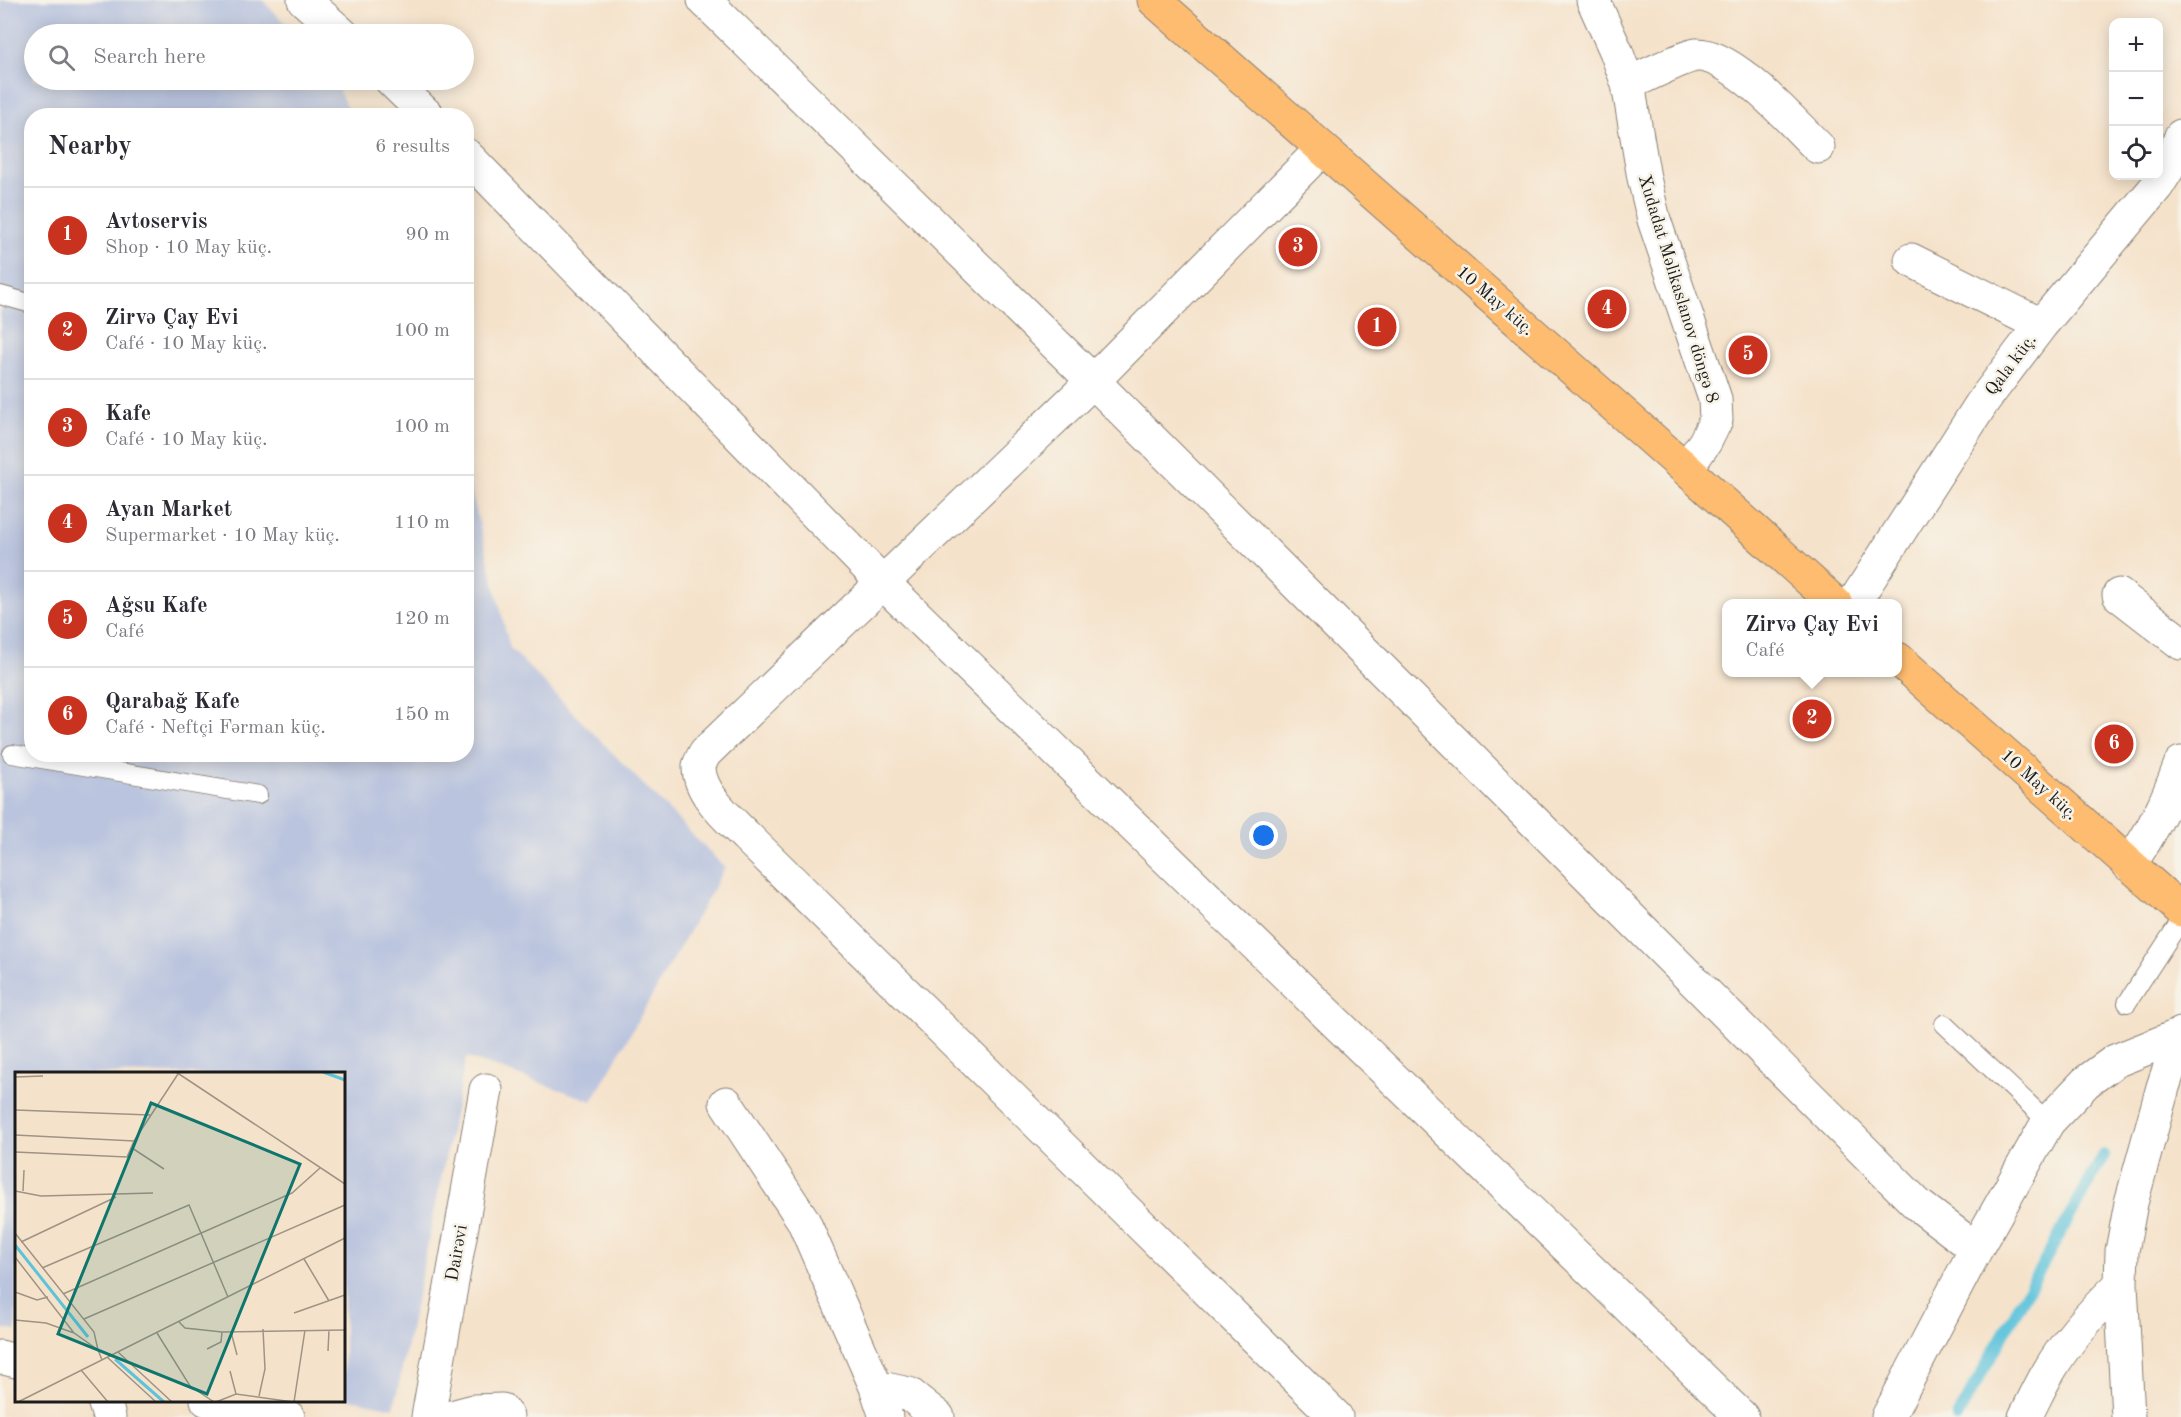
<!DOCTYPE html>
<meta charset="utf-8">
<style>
body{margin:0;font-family:"Old Standard TT",serif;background:#f7f7f7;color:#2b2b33}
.controls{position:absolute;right:18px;top:18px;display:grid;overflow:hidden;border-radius:12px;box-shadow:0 3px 15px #0003}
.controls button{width:54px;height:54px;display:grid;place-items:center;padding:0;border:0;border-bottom:2px solid #e1e1e2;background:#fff;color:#2b2b33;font:30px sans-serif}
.you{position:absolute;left:1264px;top:836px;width:21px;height:21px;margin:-15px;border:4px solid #fff;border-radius:50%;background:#1a73e8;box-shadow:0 0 0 9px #1a73e833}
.badge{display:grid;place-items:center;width:39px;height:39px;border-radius:50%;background:#c8321e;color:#fff;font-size:20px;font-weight:700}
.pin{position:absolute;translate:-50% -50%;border:3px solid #fff;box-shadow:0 2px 6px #0006}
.popup{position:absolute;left:1722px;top:599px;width:180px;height:78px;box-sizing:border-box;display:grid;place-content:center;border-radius:12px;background:#fff;filter:drop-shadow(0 2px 4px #0005);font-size:20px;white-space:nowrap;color:#7c7c81}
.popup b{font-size:22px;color:#2b2b33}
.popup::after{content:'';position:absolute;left:50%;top:100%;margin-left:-12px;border:12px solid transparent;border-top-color:#fff}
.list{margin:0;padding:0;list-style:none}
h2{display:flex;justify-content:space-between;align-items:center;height:78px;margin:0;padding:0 24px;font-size:26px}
h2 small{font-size:20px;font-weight:400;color:#7c7c81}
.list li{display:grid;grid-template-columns:39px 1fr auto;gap:18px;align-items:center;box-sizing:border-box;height:96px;padding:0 24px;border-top:2px solid #e1e1e2}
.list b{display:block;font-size:22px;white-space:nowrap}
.list p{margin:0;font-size:20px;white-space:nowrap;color:#7c7c81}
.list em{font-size:20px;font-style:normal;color:#7c7c81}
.icon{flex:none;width:33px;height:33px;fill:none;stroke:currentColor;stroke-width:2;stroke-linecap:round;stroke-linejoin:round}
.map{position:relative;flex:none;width:2181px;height:1417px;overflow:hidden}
.search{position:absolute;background:#fff;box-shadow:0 3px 15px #0003;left:24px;top:24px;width:450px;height:66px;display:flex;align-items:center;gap:15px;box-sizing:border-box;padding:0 21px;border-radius:33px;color:#7c7c81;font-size:22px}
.panel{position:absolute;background:#fff;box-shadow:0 3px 15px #0003;left:24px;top:108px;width:450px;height:654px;border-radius:24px}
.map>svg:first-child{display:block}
</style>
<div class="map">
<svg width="2181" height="1417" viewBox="0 0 2181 1417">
<rect width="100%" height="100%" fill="#f7f3e8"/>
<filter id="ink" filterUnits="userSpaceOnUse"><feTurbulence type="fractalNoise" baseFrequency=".0167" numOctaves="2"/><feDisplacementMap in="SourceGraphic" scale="12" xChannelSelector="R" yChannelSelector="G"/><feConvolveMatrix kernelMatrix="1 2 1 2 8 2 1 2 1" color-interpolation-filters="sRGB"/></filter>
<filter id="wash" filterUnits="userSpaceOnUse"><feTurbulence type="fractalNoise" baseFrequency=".008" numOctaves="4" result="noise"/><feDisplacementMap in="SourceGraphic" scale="24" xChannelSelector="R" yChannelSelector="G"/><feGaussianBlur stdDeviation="1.35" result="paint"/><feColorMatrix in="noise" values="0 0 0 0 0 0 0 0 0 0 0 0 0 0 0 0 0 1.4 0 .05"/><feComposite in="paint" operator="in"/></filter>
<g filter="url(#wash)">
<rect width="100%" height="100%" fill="#f5e2ca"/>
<path fill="#bac4de" d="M0,0H262L296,34H34V80H334L350,115L32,116V754H466L467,474L510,648L725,868L592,1101L466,1057L394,1408L344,1398V1074H16V1331L0,1328Z"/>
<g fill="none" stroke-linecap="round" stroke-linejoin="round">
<path stroke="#5dc3db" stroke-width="12" d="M1957,1417L2104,1155"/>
</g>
</g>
<g filter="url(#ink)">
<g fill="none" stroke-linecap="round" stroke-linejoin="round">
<defs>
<path id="service" d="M0,295L32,304
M12,754L258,795
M2127,1003L2181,920
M1944,1024L2048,1122"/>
<path id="minor" d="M304,0L342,34
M704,0L1093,381L1917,1204L1976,1249
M1593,0L1616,51L1628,84L1644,178L1654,220L1715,399L1716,420L1705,442L1686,469
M391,80L428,116
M1628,84C1641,78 1685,56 1696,55C1732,53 1792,122 1818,147
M1322,149L1093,381L705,753C703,757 700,762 699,766C698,793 730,820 747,837L1336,1417
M466,155L882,582L1742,1417
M1911,260L2041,325
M2119,595L2181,643
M1853,604L1984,400L2041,325L2157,186L2172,162L2181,136
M2129,865C2154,829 2166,804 2181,763
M726,1103L803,1220L876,1387L886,1417
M0,1357L16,1361
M876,1387L909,1394L938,1417
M104,1400L109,1417
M207,1400L288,1417
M428,1417L486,1090
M452,1417L474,1411L502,1410L507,1417
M1888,1417L1976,1249L2048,1122L2086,1082L2115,1061L2180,1035
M2025,1417C2033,1402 2040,1386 2049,1371C2068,1338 2094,1310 2121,1284
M2128,1417L2121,1284L2122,1251L2131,1203L2163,1087L2181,1034"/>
<path id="primary" d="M1154,0L1686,469L1836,604
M1898,659L2181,910"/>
</defs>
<use href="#service" stroke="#887f73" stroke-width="20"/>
<use href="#minor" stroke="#887f73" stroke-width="35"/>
<use href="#primary" stroke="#887f73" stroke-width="35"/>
<use href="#service" stroke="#fff" stroke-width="18"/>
<use href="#minor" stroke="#fff" stroke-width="33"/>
<use href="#primary" stroke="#febc70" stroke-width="33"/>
</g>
</g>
<g text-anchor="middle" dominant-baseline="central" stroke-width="5" stroke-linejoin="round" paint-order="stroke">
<g font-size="18" fill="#1c1c1c" stroke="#f7f3e8">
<text transform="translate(1678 289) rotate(73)">Xudadat Məlikaslanov döngə 8</text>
<text transform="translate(1495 301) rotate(41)">10 May küç.</text>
<text transform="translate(2011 365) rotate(-53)">Qala küç.</text>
<text transform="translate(2039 785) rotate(42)">10 May küç.</text>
<text transform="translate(457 1253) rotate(-80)">Dairəvi</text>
</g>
</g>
<g transform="translate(15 1072)">
<rect width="330" height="330" fill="#f5e2ca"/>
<path fill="none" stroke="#5dc3db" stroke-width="3" d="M308,0L330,8M0,173L73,265M100,287L149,330"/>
<path fill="none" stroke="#9e9384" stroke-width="1.5" d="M161,0L330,112M0,5L28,4M0,38L135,43M0,63L119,69L163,2M117,76L149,97M0,80L112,85L119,69M0,119L26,124L138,121M8,119L9,98M0,161L79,260L83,278M6,170L101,125M0,185L59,261M289,187L314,229M27,196L174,133L213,225M0,220L22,228L33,225M48,222L277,121L305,96M279,241L330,223M69,247L330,133M0,248L31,251L59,261L83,278L87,288M164,250L170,256L207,260L330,258M216,260L222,283M142,261L175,314L199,330M192,277L206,270L207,260M313,279L314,258M103,280L157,330M92,285L141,330M66,298L93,330M215,299L221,322M244,324L250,297L248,257M3,330L330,166M201,330L221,322L278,330M279,330L290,258"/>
<path fill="#0f766e" fill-opacity="0.15" stroke="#0f766e" stroke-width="3" d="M136,31L285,92L192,322L43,262Z"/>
<rect width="330" height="330" fill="none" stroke="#1c1c1c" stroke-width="3"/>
</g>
</svg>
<div class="controls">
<button>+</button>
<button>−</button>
<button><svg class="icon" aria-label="locate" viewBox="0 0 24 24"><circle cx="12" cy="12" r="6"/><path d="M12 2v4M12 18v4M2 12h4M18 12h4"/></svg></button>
</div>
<div class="you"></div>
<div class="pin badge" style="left:1377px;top:327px">1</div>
<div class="pin badge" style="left:1812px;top:719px">2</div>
<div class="popup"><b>Zirvə Çay Evi</b>Café</div>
<div class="pin badge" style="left:1298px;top:247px">3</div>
<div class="pin badge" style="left:1607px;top:309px">4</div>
<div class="pin badge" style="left:1748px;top:355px">5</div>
<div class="pin badge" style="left:2114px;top:744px">6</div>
<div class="search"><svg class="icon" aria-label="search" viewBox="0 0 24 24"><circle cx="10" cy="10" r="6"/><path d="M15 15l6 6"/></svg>Search here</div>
<section class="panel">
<h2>Nearby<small>6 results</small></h2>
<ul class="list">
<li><span class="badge">1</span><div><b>Avtoservis</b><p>Shop · 10 May küç.</p></div><em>90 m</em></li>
<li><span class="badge">2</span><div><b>Zirvə Çay Evi</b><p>Café · 10 May küç.</p></div><em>100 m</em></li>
<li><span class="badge">3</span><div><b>Kafe</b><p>Café · 10 May küç.</p></div><em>100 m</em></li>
<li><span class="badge">4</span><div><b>Ayan Market</b><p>Supermarket · 10 May küç.</p></div><em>110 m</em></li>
<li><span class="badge">5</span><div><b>Ağsu Kafe</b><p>Café</p></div><em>120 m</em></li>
<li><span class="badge">6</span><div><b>Qarabağ Kafe</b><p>Café · Neftçi Fərman küç.</p></div><em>150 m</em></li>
</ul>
</section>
</div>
